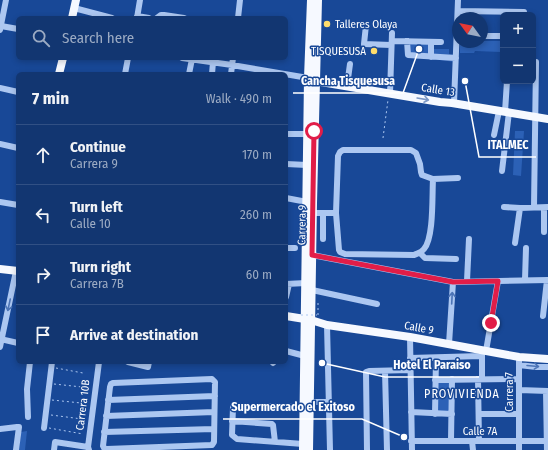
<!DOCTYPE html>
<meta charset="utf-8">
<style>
body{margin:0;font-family:"Fira Sans Condensed",sans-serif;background:#1f4179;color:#f1f3f6}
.controls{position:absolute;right:12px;top:12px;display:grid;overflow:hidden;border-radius:6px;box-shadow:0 2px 6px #0003}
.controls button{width:36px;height:36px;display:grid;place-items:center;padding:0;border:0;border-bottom:1px solid #315084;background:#123671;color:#f1f3f6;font:20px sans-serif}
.compass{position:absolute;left:452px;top:12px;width:36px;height:36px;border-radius:50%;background:#123671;box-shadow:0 2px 6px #0003;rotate:303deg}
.stop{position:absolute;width:12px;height:12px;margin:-9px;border:3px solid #e11d48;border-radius:50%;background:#fff}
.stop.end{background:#e11d48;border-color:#fff;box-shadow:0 1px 4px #0008}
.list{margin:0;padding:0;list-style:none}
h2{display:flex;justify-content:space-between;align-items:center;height:52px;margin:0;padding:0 16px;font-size:17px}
h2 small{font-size:13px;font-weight:400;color:#9cabc3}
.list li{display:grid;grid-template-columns:26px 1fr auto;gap:12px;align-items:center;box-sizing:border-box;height:60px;padding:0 16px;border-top:1px solid #315084}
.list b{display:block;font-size:15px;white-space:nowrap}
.list p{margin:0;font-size:13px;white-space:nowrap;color:#9cabc3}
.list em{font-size:13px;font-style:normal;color:#9cabc3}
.icon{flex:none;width:22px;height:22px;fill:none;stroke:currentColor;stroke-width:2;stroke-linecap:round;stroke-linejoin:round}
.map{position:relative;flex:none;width:548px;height:450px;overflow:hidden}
.search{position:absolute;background:#123671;box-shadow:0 2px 6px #0003;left:16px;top:16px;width:272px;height:44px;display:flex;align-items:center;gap:10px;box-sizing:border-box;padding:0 14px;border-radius:6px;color:#9cabc3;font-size:15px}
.panel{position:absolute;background:#123671;box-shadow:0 2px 6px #0003;left:16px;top:72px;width:272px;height:292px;border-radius:6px}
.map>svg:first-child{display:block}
</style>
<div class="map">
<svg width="548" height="450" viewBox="0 0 548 450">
<rect width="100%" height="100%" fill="#184897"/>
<path fill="#2c61b6" d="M482,41H503V56H501V52L475,51L474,53H460V42H482Z
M409,43L430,44V55H409Z
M433,49H449V54L456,55L455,62L432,59Z
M515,131H524L521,176L513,175Z
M450,379L452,414H435V394L448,392L435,391V380Z
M27,431L25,450H19L21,432Z"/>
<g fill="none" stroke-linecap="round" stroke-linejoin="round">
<path stroke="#acc7f1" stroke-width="1" stroke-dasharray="2 3" stroke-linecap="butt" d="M383,138L388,100
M318,315V302
M56,368L83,373
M54,384L82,387
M52,400L81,403
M51,415L82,419
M49,428L83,434"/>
<path stroke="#acc7f1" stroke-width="6" d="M74,8L112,18
M458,11L524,12
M137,16L149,18
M137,18L140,0
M157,18L161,15H164L184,18
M238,18L240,0
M366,25L364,44L391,45
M1,26L18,29
M0,30L6,0
M482,36H503
M392,41L441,42
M407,41L408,55L456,58
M431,57V42
M182,58L232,65L308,78
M125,74L128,58
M189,74L192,59
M212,74L213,62
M231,74L233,58
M347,86L350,64
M0,88L18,92
M390,93L392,33
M454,103L458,0
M505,112L507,81
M286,134H308
M494,135L499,111
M0,144L18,148
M286,164L307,165
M502,171L509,112
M433,179C432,195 434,238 424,249C421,253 418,253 414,255L345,254L340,252L339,250L336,213L338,156L340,152L343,150H411L416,153L420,164L421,172L422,175L433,179L458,178
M286,198L307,202
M0,202L18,205
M504,207L520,208L548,207
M534,207L536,62
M313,213H336
M544,232V208
M323,239V213
M515,243L520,208
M286,248H295
M420,253L425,258L456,259
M312,255L453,282L548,280
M525,280L526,248
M467,281L469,239
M286,284L306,283
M312,290L377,304
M286,297L289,284
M543,316L547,280
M327,325L330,450
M410,337L412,450
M0,339L18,343
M449,344L453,282
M0,347L16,271
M286,351L305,356
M486,351L498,281
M519,357V450
M410,358L481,356
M128,362L148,367L149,362
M273,363L274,362
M519,365L536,367H548
M385,371L387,450
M212,379L215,382L214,442L212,445L107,449L104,448L103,446L110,387L111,384L113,383Z
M478,379L479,441
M482,379V353
M435,380L519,379
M519,390L548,391
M546,391L547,450
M108,400L215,396
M310,402H329
M262,406L304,407
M233,407L232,435L237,439L303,444
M411,412L452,414
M435,414L436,358
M479,414H519
M106,416L214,412
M28,417L27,389L30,362
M232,421L272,424L273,425L275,442
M44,428L52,362
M0,429L17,427H19L16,450
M104,432L214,429
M451,440L452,379
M411,441H548
M472,441L473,450
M54,450L55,442L88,447
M89,450L88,447L99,362
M367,450L366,372L369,371L410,370"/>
<path stroke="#f6f9ff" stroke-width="8" d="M72,18L76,0
M59,74L63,58
M311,79L315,81L440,102L452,103L548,119
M0,269L18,271
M286,316L311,320L327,325L410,337L519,357L548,359
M303,450L308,78L311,0
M309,450L313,203L318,0"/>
<path stroke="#acc7f1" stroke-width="1" stroke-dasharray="2 3" stroke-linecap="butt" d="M301,315H317"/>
</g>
<defs><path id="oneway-shaft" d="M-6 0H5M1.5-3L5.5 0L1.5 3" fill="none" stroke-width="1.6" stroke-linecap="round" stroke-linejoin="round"/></defs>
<use stroke="#7c98c6" href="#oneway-shaft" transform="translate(423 99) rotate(10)"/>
<g stroke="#4c74b6">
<use href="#oneway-shaft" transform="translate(452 298) rotate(-87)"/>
<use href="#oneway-shaft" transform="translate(9 305) rotate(102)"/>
<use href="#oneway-shaft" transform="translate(533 366) rotate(5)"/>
</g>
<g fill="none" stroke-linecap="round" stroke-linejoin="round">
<path stroke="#e11d48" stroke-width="5" d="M314,131L312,255L453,282L498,281L491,323"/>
</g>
<g fill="#ffdd6c" stroke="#184897" stroke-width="1.5">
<circle cx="327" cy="24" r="4"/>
<circle cx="374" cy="51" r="4"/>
</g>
<g text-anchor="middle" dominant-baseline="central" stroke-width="3" stroke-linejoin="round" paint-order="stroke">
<g font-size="11" fill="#fff" stroke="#184897" text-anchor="start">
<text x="335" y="24">Talleres Olaya</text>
<text x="366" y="51" text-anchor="end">TISQUESUSA</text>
</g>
<g font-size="11" fill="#fff" stroke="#184897">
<text transform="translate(438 90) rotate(9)">Calle 13</text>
<text transform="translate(302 225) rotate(-89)">Carrera 9</text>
<text transform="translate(419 328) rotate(10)">Calle 9</text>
<text transform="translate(509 392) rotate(-90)">Carrera 7</text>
<text transform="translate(83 405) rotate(-83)">Carrera 10B</text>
<text x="480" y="431">Calle 7A</text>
</g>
<g font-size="12" letter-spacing="1" fill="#fff" stroke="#184897">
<text x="462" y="394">PROVIVIENDA</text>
</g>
</g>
<path fill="none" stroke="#fff" stroke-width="1.5" d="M419 49L403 93H293M465 81L479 157H536M322 363L385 377H479M404 437L362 419H223"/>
<g fill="#fff" stroke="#184897" stroke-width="1.5">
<circle cx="419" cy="49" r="4"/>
<circle cx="465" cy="81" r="4"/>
<circle cx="322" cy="363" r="4"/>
<circle cx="404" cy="437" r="4"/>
</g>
<g font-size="12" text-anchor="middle" font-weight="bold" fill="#fff" stroke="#184897" stroke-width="3" stroke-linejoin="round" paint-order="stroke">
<text x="348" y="85">Cancha Tisquesusa</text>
<text x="508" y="149">ITALMEC</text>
<text x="432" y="369">Hotel El Paraiso</text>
<text x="293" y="411">Supermercado el Exitoso</text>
</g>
</svg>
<div class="controls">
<button>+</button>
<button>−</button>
</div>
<svg class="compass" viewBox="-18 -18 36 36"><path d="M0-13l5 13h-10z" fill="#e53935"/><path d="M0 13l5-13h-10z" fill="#9cabc3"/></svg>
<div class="stop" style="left:314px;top:131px"></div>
<div class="stop end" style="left:491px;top:323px"></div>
<div class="search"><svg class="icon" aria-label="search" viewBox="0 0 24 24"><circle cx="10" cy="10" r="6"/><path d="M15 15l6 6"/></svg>Search here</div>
<section class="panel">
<h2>7 min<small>Walk · 490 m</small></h2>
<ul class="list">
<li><svg class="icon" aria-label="ahead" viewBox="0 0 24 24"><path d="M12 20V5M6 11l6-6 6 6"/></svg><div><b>Continue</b><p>Carrera 9</p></div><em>170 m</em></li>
<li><svg class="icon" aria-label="left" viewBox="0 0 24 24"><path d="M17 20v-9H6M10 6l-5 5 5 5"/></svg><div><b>Turn left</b><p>Calle 10</p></div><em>260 m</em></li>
<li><svg class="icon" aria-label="right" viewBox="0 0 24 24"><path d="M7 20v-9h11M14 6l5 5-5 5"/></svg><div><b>Turn right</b><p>Carrera 7B</p></div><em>60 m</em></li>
<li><svg class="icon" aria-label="arrive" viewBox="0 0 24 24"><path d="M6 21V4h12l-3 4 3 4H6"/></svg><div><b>Arrive at destination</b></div></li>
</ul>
</section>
</div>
